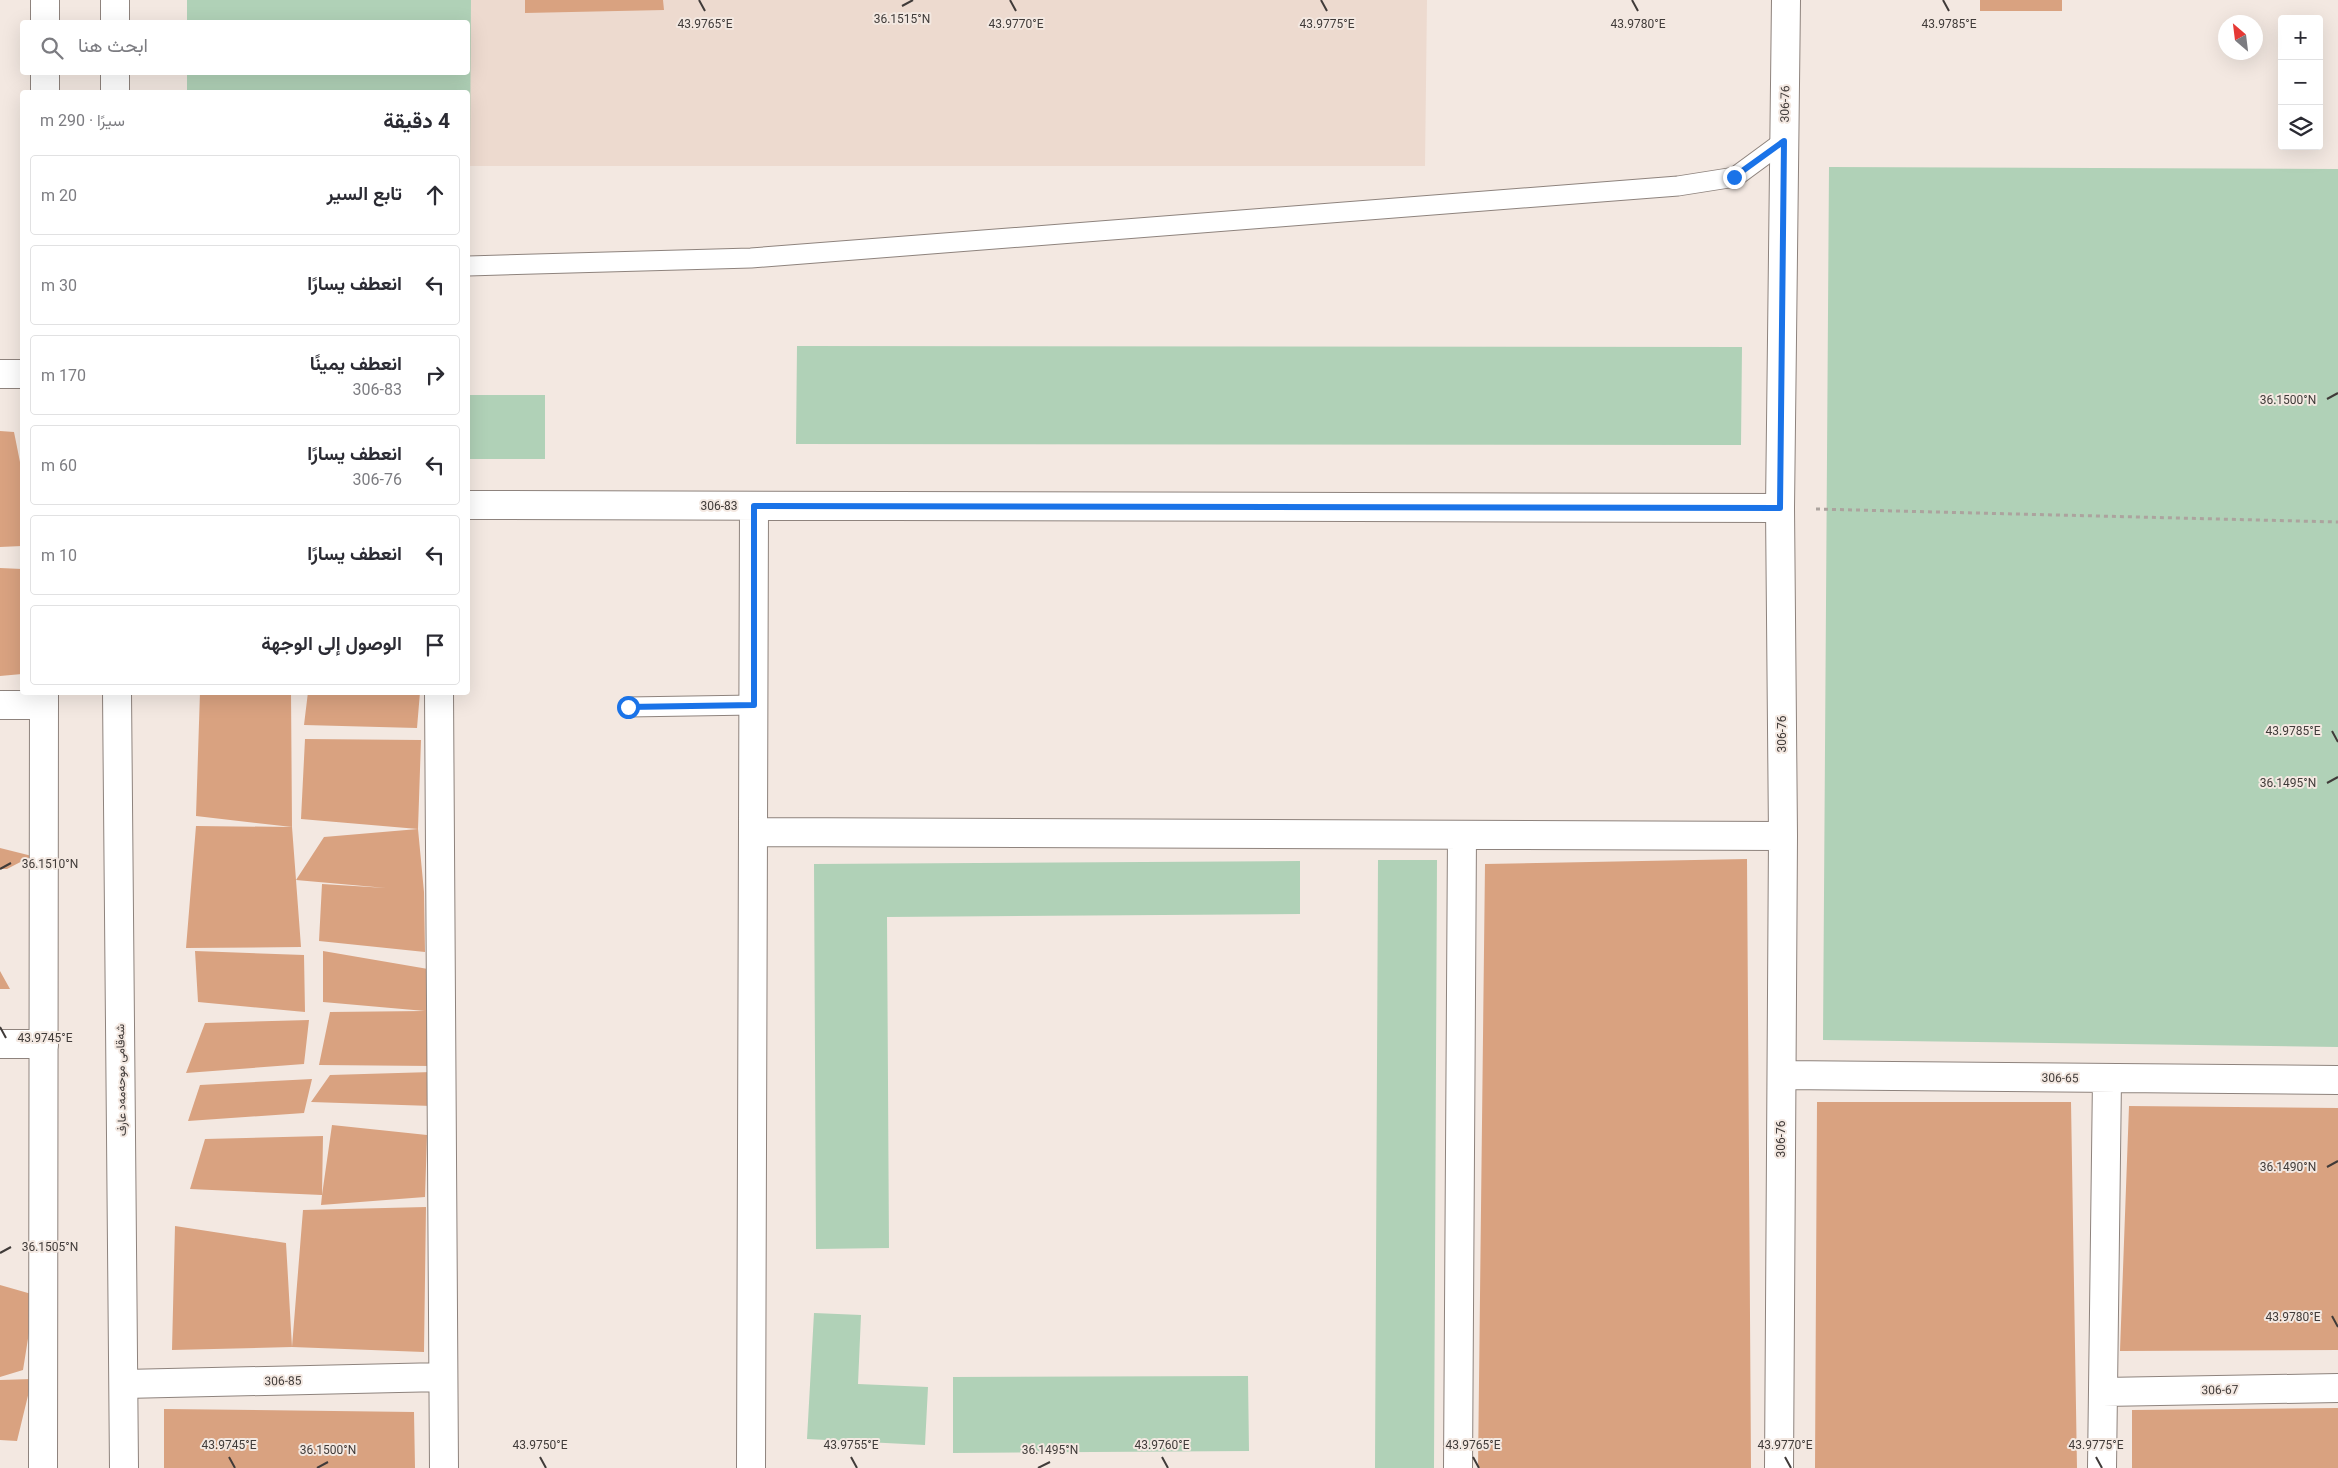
<!DOCTYPE html>
<html lang="ar">
<meta charset="utf-8">
<style>
body{margin:0;font-family:Roboto,Vazirmatn,sans-serif;background:#f2f2f3;color:#2b2b33;direction:rtl}
.controls{position:absolute;right:15px;top:15px;display:grid;overflow:hidden;border-radius:5px;box-shadow:0 5px 20px #0002}
.controls button{width:45px;height:45px;display:grid;place-items:center;padding:0;border:0;border-bottom:1px solid #e1e1e2;background:#fff;color:#2b2b33;font:25px sans-serif}
.compass{position:absolute;left:2218px;top:15px;width:45px;height:45px;border-radius:50%;background:#fff;box-shadow:0 5px 20px #0002;rotate:332deg}
.stop{position:absolute;width:15px;height:15px;margin:-11px;border:4px solid #1a73e8;border-radius:50%;background:#fff}
.stop.end{background:#1a73e8;border-color:#fff;box-shadow:0 1px 5px #0008}
.list{margin:0;padding:0;list-style:none}
h2{display:flex;justify-content:space-between;align-items:center;height:65px;margin:0;padding:0 20px;font-size:21px}
h2 small{font-size:16px;font-weight:400;color:#7c7c81}
.list li{display:grid;grid-template-columns:32px 1fr auto;gap:15px;align-items:center;box-sizing:border-box;height:80px;margin:0 10px 10px;padding:0 10px;border:1px solid #e1e1e2;border-radius:5px}
.list b{display:block;font-size:19px;white-space:nowrap}
.list p{margin:0;font-size:16px;white-space:nowrap;color:#7c7c81}
.list em{font-size:16px;font-style:normal;color:#7c7c81}
.icon{flex:none;width:28px;height:28px;fill:none;stroke:currentColor;stroke-width:2;stroke-linecap:round;stroke-linejoin:round}
.map{position:relative;flex:none;width:2338px;height:1468px;overflow:hidden;direction:ltr}
.search{position:absolute;background:#fff;box-shadow:0 5px 20px #0002;left:20px;top:20px;width:450px;height:55px;display:flex;align-items:center;gap:12px;box-sizing:border-box;padding:0 18px;border-radius:5px;color:#7c7c81;font-size:19px}
.panel{position:absolute;background:#fff;box-shadow:0 5px 20px #0002;left:20px;top:90px;width:450px;height:605px;border-radius:5px;direction:rtl}
.map>svg:first-child{display:block}
</style>
<div class="map">
<svg width="2338" height="1468" viewBox="0 0 2338 1468">
<rect width="100%" height="100%" fill="#f3e8e1"/>
<path fill="#eddacf" d="M187,0H1427L1425,166H468V92H187V73L468,72V22H187Z"/>
<path fill="#b0d1b7" d="M187,0H471L470,166H468V92H187V73L468,72V22H187Z
M1829,167L2338,169V1047L1823,1040Z
M797,346L1742,347L1741,445L796,444Z
M468,395H545V459H468Z
M1378,860H1437L1434,1468H1375Z
M1300,861V914L887,917L889,1248L816,1249L814,864Z
M814,1313L861,1315L858,1384L928,1387L925,1445L807,1439Z
M1248,1376L1249,1451L953,1453V1377Z"/>
<path fill="#d9a280" d="M525,0H663L664,10L525,13Z
M1980,0H2062V11H1980Z
M0,431L14,432L22,472V546L0,547Z
M0,568L22,569V674L0,676Z
M200,692H291L292,827L296,880L324,837L418,829L424,892L425,952L319,941L322,884L386,888L296,880L301,947L186,948L196,826L292,827L196,816Z
M308,692H420L417,728L304,725Z
M305,739L421,740L418,829L301,819Z
M0,848L32,856L7,869H0Z
M1747,859L1751,1468H1478L1485,864Z
M195,951L304,955L305,1012L198,1002Z
M323,951L428,969L432,1066L319,1065L330,1012L425,1011L323,1002Z
M0,971L10,989H0Z
M309,1020L304,1064L186,1073L205,1023Z
M432,1072V1106L311,1102L330,1075Z
M312,1079L304,1113L188,1121L200,1085Z
M1817,1102H2071L2077,1468H1815Z
M2129,1106L2338,1108V1350L2120,1351Z
M332,1125L427,1135L425,1197L321,1205L322,1195L190,1189L205,1139L323,1136L322,1195Z
M426,1207L424,1352L292,1347L303,1210Z
M175,1226L286,1243L292,1347L172,1350Z
M0,1285L35,1295L23,1370L0,1377Z
M32,1379L17,1441L0,1440V1380Z
M2338,1408V1468H2132V1410Z
M164,1409L414,1412L415,1468H164Z"/>
<g fill="none" stroke-linecap="round" stroke-linejoin="round">
<defs>
<path id="service" d="M468,266L751,258L1678,186L1735,177L1784,141
M628,707L754,705"/>
<path id="minor" d="M0,374H22
M468,505L1780,508
M439,692L444,1468
M0,705H44
M754,832L1783,836
M0,1044H44
M1782,1075L2338,1080
M124,1384L443,1377
M2103,1392L2338,1388
M751,1468L754,506
M1458,1468L1462,835
M1779,1468L1783,836L1780,508L1786,0
M2102,1468L2107,1078"/>
<path id="tertiary" d="M45,0V22
M115,22V0
M45,72V92
M115,72V92
M117,692L124,1468
M43,1468L44,692"/>
</defs>
<use href="#service" stroke="#8e837d" stroke-width="21"/>
<use href="#minor" stroke="#8e837d" stroke-width="30"/>
<use href="#tertiary" stroke="#8e837d" stroke-width="30"/>
<path stroke="#aca39e" stroke-width="3" stroke-dasharray="4 4" stroke-linecap="butt" d="M1816,509L2338,522"/>
<use href="#service" stroke="#fff" stroke-width="19"/>
<use href="#minor" stroke="#fff" stroke-width="28"/>
<use href="#tertiary" stroke="#fff" stroke-width="28"/>
</g>
<g fill="none" stroke-linecap="round" stroke-linejoin="round">
<path stroke="#1a73e8" stroke-width="6" d="M628,707L754,705V506L1780,508L1784,141L1734,177"/>
</g>
<path fill="none" stroke="#403b39" stroke-width="2" d="M699,0L705,11M1010,0L1016,11M1321,0L1327,11M1632,0L1638,11M1943,0L1949,11M902,6L913,0M2327,399L2338,393M2332,731L2338,742M2327,783L2338,777M0,869L11,863M0,1027L6,1038M2327,1167L2338,1161M0,1253L11,1247M2332,1316L2338,1327M229,1457L235,1468M540,1457L546,1468M851,1457L857,1468M1162,1457L1168,1468M1473,1457L1479,1468M1785,1457L1791,1468M2096,1457L2102,1468M317,1468L328,1462M1038,1468L1050,1462"/>
<g text-anchor="middle" dominant-baseline="central" stroke-width="4" stroke-linejoin="round" paint-order="stroke">
<g font-size="12" fill="#403b39" stroke="#f3e8e1">
<text transform="translate(1785 104) rotate(-89)">306-76</text>
<text x="719" y="506">306-83</text>
<text transform="translate(1782 734) rotate(-90)">306-76</text>
<text transform="translate(2060 1078) rotate(1)">306-65</text>
<text transform="translate(121 1080) rotate(-91)">شەقامی موحەمەد عارف</text>
<text transform="translate(1781 1139) rotate(-90)">306-76</text>
<text transform="translate(283 1381) rotate(-1)">306-85</text>
<text transform="translate(2220 1390) rotate(-1)">306-67</text>
</g>
</g>
<g font-size="12" text-anchor="middle" fill="#403b39" stroke="#f3e8e1" stroke-width="4" stroke-linejoin="round" paint-order="stroke">
<text x="902" y="23">36.1515°N</text>
<text x="705" y="28">43.9765°E</text>
<text x="1016" y="28">43.9770°E</text>
<text x="1327" y="28">43.9775°E</text>
<text x="1638" y="28">43.9780°E</text>
<text x="1949" y="28">43.9785°E</text>
<text x="2288" y="404">36.1500°N</text>
<text x="2293" y="735">43.9785°E</text>
<text x="2288" y="787">36.1495°N</text>
<text x="50" y="868">36.1510°N</text>
<text x="45" y="1042">43.9745°E</text>
<text x="2288" y="1171">36.1490°N</text>
<text x="50" y="1251">36.1505°N</text>
<text x="2293" y="1321">43.9780°E</text>
<text x="229" y="1449">43.9745°E</text>
<text x="540" y="1449">43.9750°E</text>
<text x="851" y="1449">43.9755°E</text>
<text x="1162" y="1449">43.9760°E</text>
<text x="1473" y="1449">43.9765°E</text>
<text x="1785" y="1449">43.9770°E</text>
<text x="2096" y="1449">43.9775°E</text>
<text x="328" y="1454">36.1500°N</text>
<text x="1050" y="1454">36.1495°N</text>
</g>
</svg>
<div class="controls">
<button>+</button>
<button>−</button>
<button><svg class="icon" aria-label="layers" viewBox="0 0 24 24"><path d="M12 4l9 5-9 5-9-5zM3 14l9 5 9-5"/></svg></button>
</div>
<svg class="compass" viewBox="-18 -18 36 36"><path d="M0-13l5 13h-10z" fill="#e53935"/><path d="M0 13l5-13h-10z" fill="#7c7c81"/></svg>
<div class="stop" style="left:628px;top:707px"></div>
<div class="stop end" style="left:1734px;top:177px"></div>
<div class="search"><svg class="icon" aria-label="search" viewBox="0 0 24 24"><circle cx="10" cy="10" r="6"/><path d="M15 15l6 6"/></svg>ابحث هنا</div>
<section class="panel">
<h2>4 دقيقة<small>سيرًا · 290 m</small></h2>
<ul class="list">
<li><svg class="icon" aria-label="ahead" viewBox="0 0 24 24"><path d="M12 20V5M6 11l6-6 6 6"/></svg><div><b>تابع السير</b></div><em>20 m</em></li>
<li><svg class="icon" aria-label="left" viewBox="0 0 24 24"><path d="M17 20v-9H6M10 6l-5 5 5 5"/></svg><div><b>انعطف يسارًا</b></div><em>30 m</em></li>
<li><svg class="icon" aria-label="right" viewBox="0 0 24 24"><path d="M7 20v-9h11M14 6l5 5-5 5"/></svg><div><b>انعطف يمينًا</b><p>306-83</p></div><em>170 m</em></li>
<li><svg class="icon" aria-label="left" viewBox="0 0 24 24"><path d="M17 20v-9H6M10 6l-5 5 5 5"/></svg><div><b>انعطف يسارًا</b><p>306-76</p></div><em>60 m</em></li>
<li><svg class="icon" aria-label="left" viewBox="0 0 24 24"><path d="M17 20v-9H6M10 6l-5 5 5 5"/></svg><div><b>انعطف يسارًا</b></div><em>10 m</em></li>
<li><svg class="icon" aria-label="arrive" viewBox="0 0 24 24"><path d="M6 21V4h12l-3 4 3 4H6"/></svg><div><b>الوصول إلى الوجهة</b></div></li>
</ul>
</section>
</div>
